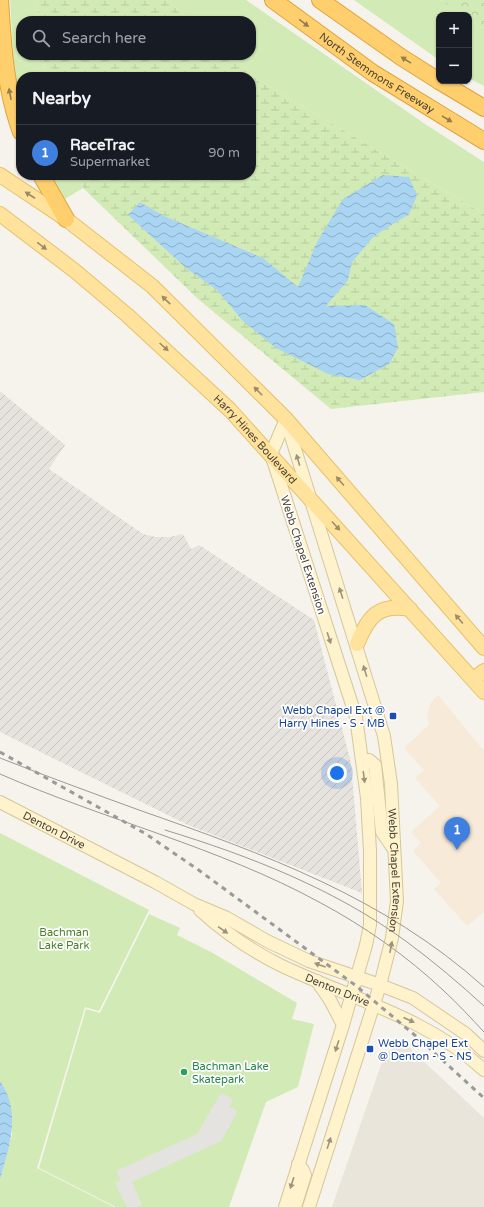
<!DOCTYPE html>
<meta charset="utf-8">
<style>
body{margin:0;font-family:"Varela Round",sans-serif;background:#242831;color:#f1f3f6}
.controls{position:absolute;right:12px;top:12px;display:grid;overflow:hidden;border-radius:8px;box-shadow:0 1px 3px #0004}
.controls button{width:36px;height:36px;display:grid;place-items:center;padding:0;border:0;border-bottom:1px solid #363941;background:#171b24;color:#f1f3f6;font:20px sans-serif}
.you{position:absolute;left:337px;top:773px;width:14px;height:14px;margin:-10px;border:3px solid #fff;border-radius:50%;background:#1a73e8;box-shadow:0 0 0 6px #1a73e833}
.badge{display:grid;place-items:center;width:26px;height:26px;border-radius:50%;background:#db2777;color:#fff;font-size:13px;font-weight:700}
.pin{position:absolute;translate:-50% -33px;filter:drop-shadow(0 1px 2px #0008)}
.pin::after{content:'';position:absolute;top:21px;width:14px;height:12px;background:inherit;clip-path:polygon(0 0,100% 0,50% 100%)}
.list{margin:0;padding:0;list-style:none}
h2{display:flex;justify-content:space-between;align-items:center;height:52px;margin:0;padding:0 16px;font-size:17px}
h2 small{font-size:13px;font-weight:400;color:#9ea1a6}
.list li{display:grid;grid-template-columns:26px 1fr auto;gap:12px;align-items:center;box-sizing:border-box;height:56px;padding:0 16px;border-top:1px solid #363941}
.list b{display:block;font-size:15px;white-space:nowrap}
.list p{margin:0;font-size:13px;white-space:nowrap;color:#9ea1a6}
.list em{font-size:13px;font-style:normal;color:#9ea1a6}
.icon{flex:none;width:22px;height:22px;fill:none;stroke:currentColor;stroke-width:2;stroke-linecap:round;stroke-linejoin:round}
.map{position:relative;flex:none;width:484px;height:1207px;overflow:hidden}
.search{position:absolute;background:#171b24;box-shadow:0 1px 3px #0004;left:16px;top:16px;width:240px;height:44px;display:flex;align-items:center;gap:10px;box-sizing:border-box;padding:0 14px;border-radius:16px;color:#9ea1a6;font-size:15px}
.panel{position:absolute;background:#171b24;box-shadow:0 1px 3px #0004;left:16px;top:72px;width:240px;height:108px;border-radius:16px}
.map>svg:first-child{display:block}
</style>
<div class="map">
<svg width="484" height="1207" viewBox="0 0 484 1207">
<defs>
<pattern id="industrial-furrows" width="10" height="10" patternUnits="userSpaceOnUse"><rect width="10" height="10" fill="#e6e2dd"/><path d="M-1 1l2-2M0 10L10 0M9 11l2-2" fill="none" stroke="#c7c3be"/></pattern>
<pattern id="forest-crowns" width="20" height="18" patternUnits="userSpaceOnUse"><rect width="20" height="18" fill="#d2eab5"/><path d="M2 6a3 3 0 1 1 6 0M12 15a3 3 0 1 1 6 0" fill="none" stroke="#b6ca9c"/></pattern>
<pattern id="wetland-marsh" width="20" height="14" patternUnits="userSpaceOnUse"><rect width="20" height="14" fill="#d2eab5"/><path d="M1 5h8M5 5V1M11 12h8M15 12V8" fill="none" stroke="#b6ca9c"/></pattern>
<pattern id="water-waves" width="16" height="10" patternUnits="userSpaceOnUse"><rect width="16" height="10" fill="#a9d4f2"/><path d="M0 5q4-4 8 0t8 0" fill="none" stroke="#8caec5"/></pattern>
</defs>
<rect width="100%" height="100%" fill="#f6f3ec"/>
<path fill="#eae5da" d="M400,1039L484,1118V1207H332L383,1059Z"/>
<path fill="#f7ead8" d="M438,695L484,751V912L467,926L434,889L441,883L413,851L421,843L411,832L440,806L415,778L424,770L404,748L429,725L427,716L430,704Z"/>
<path fill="url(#industrial-furrows)" d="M0,391L65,445L49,469L143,534L156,537H170L183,534L191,549L199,545L314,620L351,763L362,893L188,825L0,732Z"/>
<path fill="#d2eab5" d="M10,0H36L39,21H21V55H43L46,77H21V106L15,84Z
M167,0H246L425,124L484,162V214L259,80L231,55H251V21H191Z
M354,0H441L463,15H439V60Z
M469,19L484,29V86L469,78Z
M50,175H78L83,188L65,199Z
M0,833L149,910L99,1011L85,1007L37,1168L114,1207H0V1180L12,1134L0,1081Z
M149,914L180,928L177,935L211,952L297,1003L292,1019L314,1024L298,1087L266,1102L229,1207H116L39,1168L86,1009L100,1013Z"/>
<path fill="url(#forest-crowns)" d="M441,0H484V29L469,19V15H463Z"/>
<path fill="url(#wetland-marsh)" d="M36,0H167L191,21H39Z
M43,55H231L259,80L484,214V392L331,409L198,299L83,188L78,175H251V77H46Z"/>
<path fill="#e5e3e0" d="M221,1093L233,1099L229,1107L238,1111L221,1141L132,1182L142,1205L137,1207H127L115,1183L121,1180L116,1171L197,1134Z"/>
<path fill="url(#water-waves)" d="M383,175L409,177L417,196L409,214L374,236L352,262L348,280L326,306L365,305L394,324L398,348L389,364L360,380L328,374L276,348L242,320L217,290L186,268L128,215L140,202L164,216L263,258L298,287L317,242L343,199Z
M0,1081C22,1112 9,1147 0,1180Z"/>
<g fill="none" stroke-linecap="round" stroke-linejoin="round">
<defs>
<g id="secondary">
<path id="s1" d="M286,420L384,736L391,784L397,901L392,938L380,985L309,1207"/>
<path d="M362,761L369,760L375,765L382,832L393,848"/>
<path id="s2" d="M0,802L155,882L194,904L227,918L267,941L309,961L380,985L413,998L466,1034L484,1051"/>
<path id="s3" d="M200,910C224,932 252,951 280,965C349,998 426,1017 484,1070"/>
<path d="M317,981L330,1000L343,1025"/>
<path d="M285,1207L343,1025L366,945L370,925V851L367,798L356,717L271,454L286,419"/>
<path d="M295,1207L305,1175L303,1170L298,1164"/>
</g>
<g id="primary">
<path d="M0,175L66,219L152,286L286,419L484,648"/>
<path id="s4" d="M0,214L75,271L127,315L230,410L484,692"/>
<path d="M357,644C368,617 378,603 410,609"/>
<path d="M474,679L484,671"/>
</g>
<g id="motorway">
<path d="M0,0C3,45 5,89 21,132"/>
<path id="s5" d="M273,0L373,73L484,141"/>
<path d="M320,0L401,57L439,81"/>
<path d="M439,81L484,108"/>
<path d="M41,175L66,219"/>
</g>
</defs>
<use href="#secondary" stroke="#d6c79b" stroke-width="14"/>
<use href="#primary" stroke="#e6c16a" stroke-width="16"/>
<use href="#motorway" stroke="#e0a43c" stroke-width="18"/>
<use href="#secondary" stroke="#fff3cd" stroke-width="12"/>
<use href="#primary" stroke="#ffe39c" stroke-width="14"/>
<use href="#motorway" stroke="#ffcf6e" stroke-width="16"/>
<path stroke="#9a9a9a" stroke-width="1" d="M0,758C46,776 92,793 139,810C264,854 384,897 484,987
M0,774C105,820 218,847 319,902C364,926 407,956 444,991C458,1004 471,1018 484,1032
M165,830C250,856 335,889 407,942C434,962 459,983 484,1006"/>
<path stroke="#9a9a9a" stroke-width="3" stroke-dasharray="5 5" stroke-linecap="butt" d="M0,752L146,834L200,871L355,985L417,1037L484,1098"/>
</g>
<defs><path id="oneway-solid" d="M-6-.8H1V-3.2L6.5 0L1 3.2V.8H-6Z"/></defs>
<g fill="#937c4e">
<use href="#oneway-solid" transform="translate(304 23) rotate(37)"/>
<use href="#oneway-solid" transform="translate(406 60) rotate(-148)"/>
<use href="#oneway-solid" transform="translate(10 94) rotate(-101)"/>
<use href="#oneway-solid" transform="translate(447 119) rotate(31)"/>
</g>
<g fill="#9c8c66">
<use href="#oneway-solid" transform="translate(30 195) rotate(-147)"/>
<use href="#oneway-solid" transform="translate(42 246) rotate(37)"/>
<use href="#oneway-solid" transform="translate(166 300) rotate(-136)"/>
<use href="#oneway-solid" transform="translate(164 347) rotate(42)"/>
<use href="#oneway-solid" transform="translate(258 391) rotate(-135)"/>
<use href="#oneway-solid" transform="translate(340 481) rotate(-131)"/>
<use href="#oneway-solid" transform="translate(336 526) rotate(48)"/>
<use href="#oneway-solid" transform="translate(459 619) rotate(-130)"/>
</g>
<g fill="#9c937c">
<use href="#oneway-solid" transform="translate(298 460) rotate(-107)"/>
<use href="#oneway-solid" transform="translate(341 593) rotate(-108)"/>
<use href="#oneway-solid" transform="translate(329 638) rotate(72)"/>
<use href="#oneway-solid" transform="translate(365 671) rotate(-107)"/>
<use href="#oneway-solid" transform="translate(364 777) rotate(82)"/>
<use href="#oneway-solid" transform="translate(223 930) rotate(35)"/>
<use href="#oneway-solid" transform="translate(391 947) rotate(-79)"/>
<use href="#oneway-solid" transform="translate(320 965) rotate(-160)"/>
<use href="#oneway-solid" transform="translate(409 1020) rotate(24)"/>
<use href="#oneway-solid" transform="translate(337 1046) rotate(108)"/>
<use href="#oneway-solid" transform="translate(329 1143) rotate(-72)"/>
<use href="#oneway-solid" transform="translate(292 1183) rotate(108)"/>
</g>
<g fill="#1a4fb4" stroke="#fff" stroke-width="1.5">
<rect x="389" y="712" width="8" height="8" rx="2"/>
<rect x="366" y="1045" width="8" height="8" rx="2"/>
</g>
<circle fill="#2e9e5b" stroke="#fff" stroke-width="1.5" cx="184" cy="1072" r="4"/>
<g text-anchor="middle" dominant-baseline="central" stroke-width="3.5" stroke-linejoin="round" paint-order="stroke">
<g font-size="11" fill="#4b4439" stroke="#fff">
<text stroke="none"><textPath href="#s5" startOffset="127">North Stemmons Freeway</textPath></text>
<text stroke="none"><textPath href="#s4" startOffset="341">Harry Hines Boulevard</textPath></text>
<text transform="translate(303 555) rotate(72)">Webb Chapel Extension</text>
<text stroke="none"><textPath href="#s2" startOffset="61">Denton Drive</textPath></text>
<text stroke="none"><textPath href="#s1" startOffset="466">Webb Chapel Extension</textPath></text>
<text stroke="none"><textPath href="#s3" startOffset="160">Denton Drive</textPath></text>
</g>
<g font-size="11" fill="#164399" stroke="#fff" text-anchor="end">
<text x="385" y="710">Webb Chapel Ext @<tspan x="385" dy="13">Harry Hines - S - MB</tspan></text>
<text x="378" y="1043" text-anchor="start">Webb Chapel Ext<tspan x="378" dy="13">@ Denton - S - NS</tspan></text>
</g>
<g font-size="11" fill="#4a7f2a" stroke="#fff">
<text x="64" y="932">Bachman<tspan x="64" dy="13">Lake Park</tspan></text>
</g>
<g font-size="11" fill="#27864d" stroke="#fff" text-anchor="start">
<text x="192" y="1066">Bachman Lake<tspan x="192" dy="13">Skatepark</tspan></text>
</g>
</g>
</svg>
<div class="controls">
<button>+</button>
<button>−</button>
</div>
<div class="you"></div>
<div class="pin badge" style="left:457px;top:850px;background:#3f7fe0">1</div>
<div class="search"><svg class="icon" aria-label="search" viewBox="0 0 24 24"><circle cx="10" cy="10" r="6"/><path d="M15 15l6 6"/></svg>Search here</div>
<section class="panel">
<h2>Nearby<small></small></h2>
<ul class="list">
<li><span class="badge" style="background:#3f7fe0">1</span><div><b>RaceTrac</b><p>Supermarket</p></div><em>90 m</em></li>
</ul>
</section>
</div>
